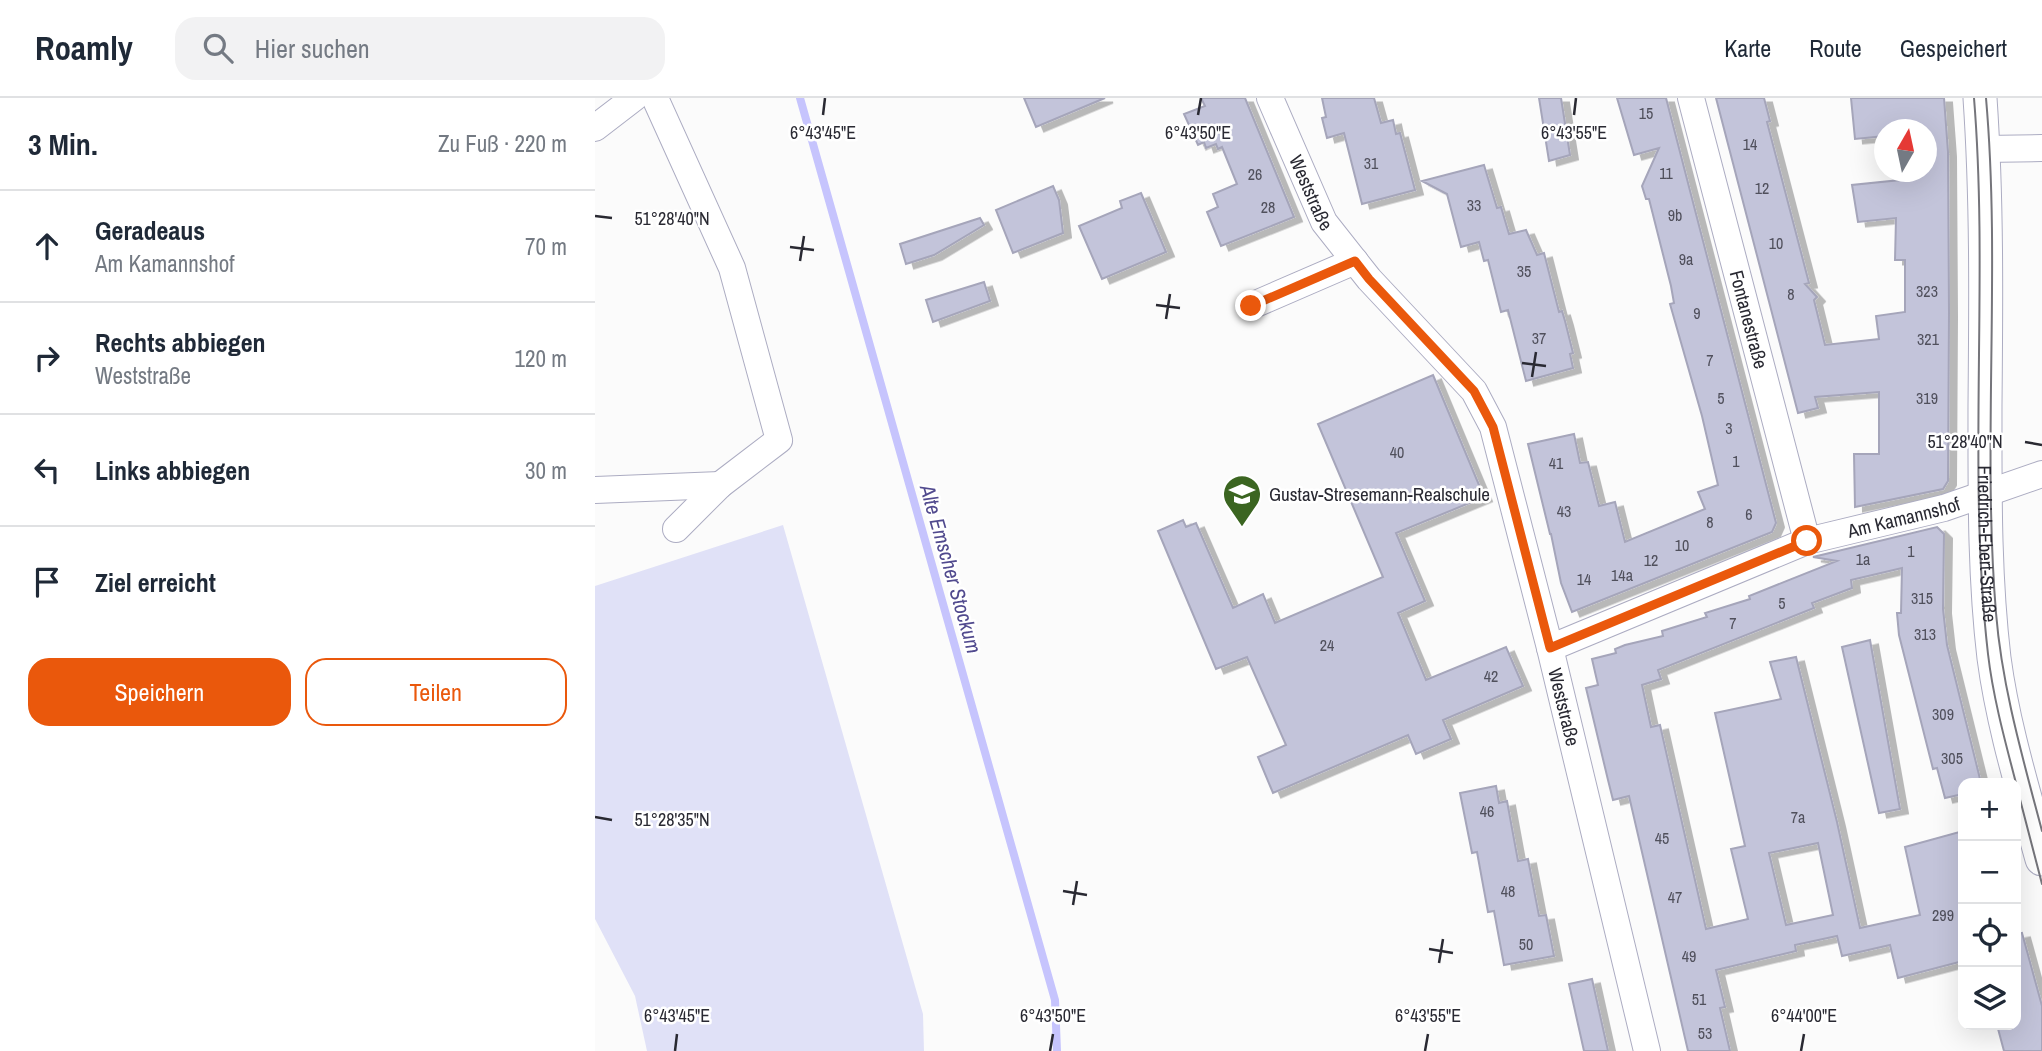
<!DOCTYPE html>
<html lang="de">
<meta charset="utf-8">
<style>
body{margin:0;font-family:"Archivo Narrow",sans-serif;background:#f2f2f3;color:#1f2937}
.controls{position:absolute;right:21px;bottom:21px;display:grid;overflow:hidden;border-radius:14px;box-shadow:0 7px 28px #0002}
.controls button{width:63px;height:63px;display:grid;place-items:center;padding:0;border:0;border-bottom:2px solid #e0e1e3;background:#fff;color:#1f2937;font:35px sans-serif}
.compass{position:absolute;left:1279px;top:21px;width:63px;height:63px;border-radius:50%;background:#fff;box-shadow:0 7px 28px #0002;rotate:9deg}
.stop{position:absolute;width:21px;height:21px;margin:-16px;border:5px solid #ea580c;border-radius:50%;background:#fff}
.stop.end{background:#ea580c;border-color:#fff;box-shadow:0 2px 7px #0008}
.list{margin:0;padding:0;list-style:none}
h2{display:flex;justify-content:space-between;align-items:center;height:91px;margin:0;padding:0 28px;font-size:30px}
h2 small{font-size:23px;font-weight:400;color:#747a83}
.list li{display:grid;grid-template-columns:46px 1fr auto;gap:21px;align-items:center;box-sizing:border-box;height:112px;padding:0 28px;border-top:2px solid #e0e1e3}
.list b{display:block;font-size:26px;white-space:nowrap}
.list p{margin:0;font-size:23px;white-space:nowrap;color:#747a83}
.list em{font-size:23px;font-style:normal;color:#747a83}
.actions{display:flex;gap:14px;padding:21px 28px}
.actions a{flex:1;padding:16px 0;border:2px solid #ea580c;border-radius:21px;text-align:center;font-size:24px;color:#ea580c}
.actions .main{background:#ea580c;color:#fff}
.icon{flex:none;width:38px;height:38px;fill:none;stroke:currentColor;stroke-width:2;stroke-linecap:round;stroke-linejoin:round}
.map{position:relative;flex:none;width:1447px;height:953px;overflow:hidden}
header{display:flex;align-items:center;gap:42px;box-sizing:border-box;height:98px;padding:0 35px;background:#fff;border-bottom:2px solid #e0e1e3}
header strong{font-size:33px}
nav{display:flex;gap:38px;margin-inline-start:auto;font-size:24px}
.search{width:490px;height:63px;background:#f2f2f3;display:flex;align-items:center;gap:18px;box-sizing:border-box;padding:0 24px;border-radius:21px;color:#747a83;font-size:26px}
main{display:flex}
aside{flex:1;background:#fff}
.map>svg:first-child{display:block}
</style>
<header>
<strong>Roamly</strong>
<div class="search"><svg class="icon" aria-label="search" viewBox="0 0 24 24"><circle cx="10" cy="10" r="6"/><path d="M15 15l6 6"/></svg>Hier suchen</div>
<nav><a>Karte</a><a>Route</a><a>Gespeichert</a></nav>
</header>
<main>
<aside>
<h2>3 Min.<small>Zu Fuß · 220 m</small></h2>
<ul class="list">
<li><svg class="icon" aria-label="ahead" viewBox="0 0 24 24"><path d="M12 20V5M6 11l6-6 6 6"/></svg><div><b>Geradeaus</b><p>Am Kamannshof</p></div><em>70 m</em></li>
<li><svg class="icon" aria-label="right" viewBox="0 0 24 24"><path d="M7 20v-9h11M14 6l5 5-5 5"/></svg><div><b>Rechts abbiegen</b><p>Weststraße</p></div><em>120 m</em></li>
<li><svg class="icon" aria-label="left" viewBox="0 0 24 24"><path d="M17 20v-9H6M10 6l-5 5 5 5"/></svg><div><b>Links abbiegen</b></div><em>30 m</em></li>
<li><svg class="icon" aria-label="arrive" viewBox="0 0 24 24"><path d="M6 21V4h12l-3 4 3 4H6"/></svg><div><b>Ziel erreicht</b></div></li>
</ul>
<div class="actions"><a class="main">Speichern</a><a>Teilen</a></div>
</aside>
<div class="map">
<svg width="1447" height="953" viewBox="0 0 1447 953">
<defs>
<filter id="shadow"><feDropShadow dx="8" dy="4.5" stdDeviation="0" flood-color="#0004"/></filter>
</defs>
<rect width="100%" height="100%" fill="#fbfbfb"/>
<path fill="#e0e1f7" d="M188,427L328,916L329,953H52L40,898L0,821V488Z"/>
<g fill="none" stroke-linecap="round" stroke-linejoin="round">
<path stroke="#c6c4fd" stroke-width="8" d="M205,0L460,902L462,953"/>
</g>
<path fill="#c3c4da" stroke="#a5a5ba" stroke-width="2" fill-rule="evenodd" filter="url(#shadow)" d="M429,0H510L441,29Z
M606,0H650L699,119L626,148L612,114L623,109L618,96L642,86L627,49L623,51L621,46L611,50L609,44L603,47L589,16L610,8Z
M727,0H779L786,25L798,22L801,36L805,35L820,92L767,106L749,35L732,40L727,20L731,19Z
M944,0H966L975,57L954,63Z
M1022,0H1071L1181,425L1177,434L977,514L966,485L956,436H955L933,346L979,336L985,365L993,364L1004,408L1020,404L1030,444L1110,411L1103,394L1123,387L1107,318L1075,206L1079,205L1076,188L1054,101H1051L1047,88L1064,50L1039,57Z
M1121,0H1169L1175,23L1172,24L1214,185L1210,186L1222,199L1219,202L1230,247L1284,241L1281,218L1310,214V162H1300L1301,120L1263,124L1257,87L1305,82L1304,74H1332V32H1290V38L1260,41L1256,0H1349L1353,54L1354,214L1353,383L1348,391L1260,409L1259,356H1284V294L1220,299L1223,310L1203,315Z
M889,67L902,110L906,109L914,136L931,132L942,157L949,155L964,214L967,213L970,223L978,255L975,256L978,270L931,283L913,212L906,214L893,162L889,163L884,144L866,149L852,96L827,83Z
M458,88L464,102L468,135L418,155L401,112Z
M546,95L571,154L507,181L484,128L527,110L525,103Z
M385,120L389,127L339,157L311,166L305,146Z
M389,184L395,203L338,224L331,202Z
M838,277L889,399L801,435L830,503L803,515L831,582L911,549L928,588L848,622L856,641L821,656L813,637L678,695L663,659L691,647L652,559L621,571L563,433L588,422L591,429L601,425L638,510L668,496L680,525L788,479L723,326Z
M1342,429L1349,436L1348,511L1352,547L1386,685H1368V696L1350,700L1342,670L1338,671L1304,537L1302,515H1306L1307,470L1256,482L1257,490L1217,505L1219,510L1063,572L1066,581L1047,587L1056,629L1065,627L1111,831L1153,821L1136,751L1150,748L1120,615L1186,601L1175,564L1201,559L1242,724L1265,830L1325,817L1310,749L1368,733V863L1303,880L1295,847L1247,858L1242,838L1200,847L1201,853L1121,872L1130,909L1125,910L1135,953H1093L1034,698L1018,702L1013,682L991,590L1003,587L997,561L1021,555L1020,551L1030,547L1068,538L1067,533L1112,519L1110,515L1155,501L1154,498L1242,463L1218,459ZM1223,745L1238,817L1191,827L1174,755Z
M1275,542L1305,711L1284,715L1247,549Z
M901,688L904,705L912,703L923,763L933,761L944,818L951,817L959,858L909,867L899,813L893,814L882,754L877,755L865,695Z
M1427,835L1447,908V953H1409L1402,927H1421V836Z
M997,881L1013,953H989L974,886Z"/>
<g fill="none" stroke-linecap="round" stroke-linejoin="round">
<defs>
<g id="minor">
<path d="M60,0L137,170L184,342L125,387L81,431"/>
<path id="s1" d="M675,0L729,124L774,181L879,293L898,329L955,550L1052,953"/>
<path id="s2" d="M1096,0L1212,443"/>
<path d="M0,30L39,0"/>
<path d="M1389,51L1447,50"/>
<path d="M656,208L760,163"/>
<path d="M0,392L125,387"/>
<path id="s3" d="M955,550L1212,443L1349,410L1447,376"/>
</g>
<g id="major">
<path id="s4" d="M1385,0C1392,102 1391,204 1390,307C1390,391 1389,476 1399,560C1408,628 1429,695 1447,761"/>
</g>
</defs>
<use href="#minor" stroke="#acacc2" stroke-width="28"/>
<use href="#major" stroke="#acacc2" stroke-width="35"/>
<use href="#minor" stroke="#fff" stroke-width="26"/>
<use href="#major" stroke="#fff" stroke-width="33"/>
<path stroke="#75757b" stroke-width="2" d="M1379,0C1394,185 1372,373 1393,556C1398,599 1410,643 1421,685
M1391,0C1406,171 1387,344 1401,515C1407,589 1428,661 1447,733
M1421,686L1447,786"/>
</g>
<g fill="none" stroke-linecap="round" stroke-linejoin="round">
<path stroke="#ea580c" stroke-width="9" d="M656,208L760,163L774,181L879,293L898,329L955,550L1212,443"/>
</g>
<path fill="none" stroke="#292932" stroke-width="2.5" d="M228,17L230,0M603,17L606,0M979,17L981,0M0,118L17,120M195,149L219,152M205,163L209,138M561,207L585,210M571,221L575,196M927,265L951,268M937,279L941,254M1430,344L1447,347M0,719L17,722M468,793L492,797M478,807L482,783M834,851L858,855M844,865L848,841M80,953L82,936M455,953L458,936M830,953L833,936M1206,953L1209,936"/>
<defs>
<symbol id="school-pin" viewBox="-11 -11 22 30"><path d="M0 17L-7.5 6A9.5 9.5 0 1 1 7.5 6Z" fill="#3b6521" stroke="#fff"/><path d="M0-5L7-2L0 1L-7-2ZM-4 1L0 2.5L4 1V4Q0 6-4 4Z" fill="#fff"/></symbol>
</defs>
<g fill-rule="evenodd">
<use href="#school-pin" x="625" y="374" width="44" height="60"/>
</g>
<g text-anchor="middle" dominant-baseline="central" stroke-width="5" stroke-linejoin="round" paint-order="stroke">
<g font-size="16" fill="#50505c">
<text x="1051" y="15">15</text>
<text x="1155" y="46">14</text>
<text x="776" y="65">31</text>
<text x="1071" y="75">11</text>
<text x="660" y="76">26</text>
<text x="1167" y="90">12</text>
<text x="879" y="107">33</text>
<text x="673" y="109">28</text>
<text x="1080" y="117">9b</text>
<text x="1181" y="145">10</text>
<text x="1091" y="161">9a</text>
<text x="929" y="173">35</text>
<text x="1332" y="193">323</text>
<text x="1196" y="196">8</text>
<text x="1102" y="215">9</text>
<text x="944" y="240">37</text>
<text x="1333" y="241">321</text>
<text x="1115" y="262">7</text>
<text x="1126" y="300">5</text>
<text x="1332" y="300">319</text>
<text x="1134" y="330">3</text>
<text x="802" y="354">40</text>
<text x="1141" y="363">1</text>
<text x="961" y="365">41</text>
<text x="969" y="413">43</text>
<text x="1154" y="416">6</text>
<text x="1115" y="424">8</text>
<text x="1087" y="447">10</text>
<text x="1316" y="453">1</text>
<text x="1268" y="461">1a</text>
<text x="1056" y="462">12</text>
<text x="1027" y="477">14a</text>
<text x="989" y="481">14</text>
<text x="1327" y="500">315</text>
<text x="1187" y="505">5</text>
<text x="1138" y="525">7</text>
<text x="1330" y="536">313</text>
<text x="732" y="547">24</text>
<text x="896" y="578">42</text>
<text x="1348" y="616">309</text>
<text x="1357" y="660">305</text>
<text x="892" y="713">46</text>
<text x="1203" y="719">7a</text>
<text x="1067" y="740">45</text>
<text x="913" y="793">48</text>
<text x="1080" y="799">47</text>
<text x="1348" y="817">299</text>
<text x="931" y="846">50</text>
<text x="1094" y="858">49</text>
<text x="1104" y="901">51</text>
<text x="1110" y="935">53</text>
</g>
<g font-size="19" fill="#292932" stroke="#fff">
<text stroke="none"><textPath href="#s1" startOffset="103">Weststraße</textPath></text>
<text stroke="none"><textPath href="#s2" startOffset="229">Fontanestraße</textPath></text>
<text stroke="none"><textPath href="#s3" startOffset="378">Am Kamannshof</textPath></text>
<text stroke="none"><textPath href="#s4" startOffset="446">Friedrich-Ebert-Straße</textPath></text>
<text stroke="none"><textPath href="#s1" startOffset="691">Weststraße</textPath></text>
</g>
<g font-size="19" fill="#292932" stroke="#fff" text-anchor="start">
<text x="674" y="396">Gustav-Stresemann-Realschule</text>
</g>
<g font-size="21" font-style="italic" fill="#514a8e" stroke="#fff">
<text transform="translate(356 471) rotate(74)">Alte Emscher Stockum</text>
</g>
</g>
<g font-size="18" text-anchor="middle" fill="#292932" stroke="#fff" stroke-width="5" stroke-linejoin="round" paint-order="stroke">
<text x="228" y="41">6°43'45"E</text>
<text x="603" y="41">6°43'50"E</text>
<text x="979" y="41">6°43'55"E</text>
<text x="77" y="127">51°28'40"N</text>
<text x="1370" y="350">51°28'40"N</text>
<text x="77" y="728">51°28'35"N</text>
<text x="82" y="924">6°43'45"E</text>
<text x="458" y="924">6°43'50"E</text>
<text x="833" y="924">6°43'55"E</text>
<text x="1209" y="924">6°44'00"E</text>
</g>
</svg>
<div class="controls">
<button>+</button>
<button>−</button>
<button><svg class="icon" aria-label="locate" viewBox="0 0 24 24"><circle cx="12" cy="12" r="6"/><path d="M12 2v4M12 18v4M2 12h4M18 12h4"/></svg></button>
<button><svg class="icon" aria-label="layers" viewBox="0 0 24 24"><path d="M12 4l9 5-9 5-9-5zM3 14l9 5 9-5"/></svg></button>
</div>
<svg class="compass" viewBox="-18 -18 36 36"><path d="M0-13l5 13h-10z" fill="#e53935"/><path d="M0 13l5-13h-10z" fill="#747a83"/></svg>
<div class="stop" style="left:1212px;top:443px"></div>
<div class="stop end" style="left:656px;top:208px"></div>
</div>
</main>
